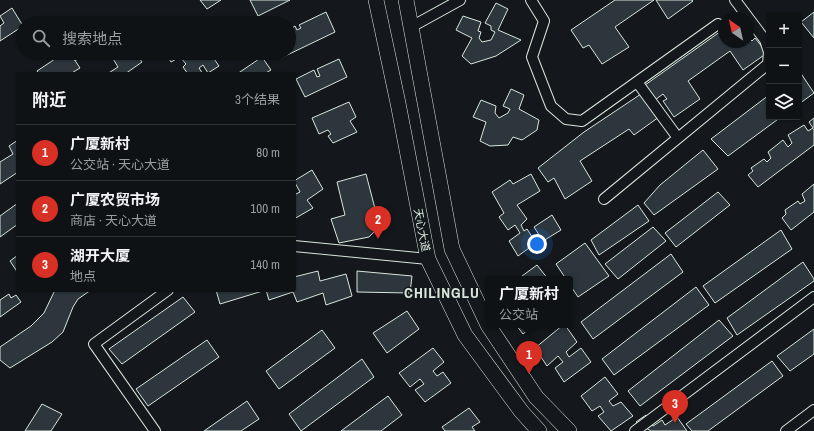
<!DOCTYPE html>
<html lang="zh">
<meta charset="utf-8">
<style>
body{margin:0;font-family:"Archivo Narrow","Noto Sans SC",sans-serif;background:#181b1e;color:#f1f3f6}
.controls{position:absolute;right:12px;top:12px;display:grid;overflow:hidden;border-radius:4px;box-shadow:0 1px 3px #0004}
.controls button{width:36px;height:36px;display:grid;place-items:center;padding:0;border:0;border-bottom:1px solid #2f3234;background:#0f1215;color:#f1f3f6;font:20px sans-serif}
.compass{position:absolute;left:718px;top:12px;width:36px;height:36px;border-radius:50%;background:#0f1215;box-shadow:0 1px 3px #0004;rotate:326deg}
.you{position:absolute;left:537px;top:244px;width:14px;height:14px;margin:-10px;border:3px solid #fff;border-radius:50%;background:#1a73e8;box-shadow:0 0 0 6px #1a73e833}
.badge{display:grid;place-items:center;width:26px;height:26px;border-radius:50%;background:#d93025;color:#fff;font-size:13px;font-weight:700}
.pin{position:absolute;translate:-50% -33px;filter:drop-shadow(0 1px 2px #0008)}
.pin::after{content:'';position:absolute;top:21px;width:14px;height:12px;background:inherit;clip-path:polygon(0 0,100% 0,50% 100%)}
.popup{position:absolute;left:485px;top:276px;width:88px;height:52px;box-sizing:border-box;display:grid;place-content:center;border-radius:4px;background:#0f1215;filter:drop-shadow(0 1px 3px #0005);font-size:13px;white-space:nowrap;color:#9b9ea0}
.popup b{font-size:15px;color:#f1f3f6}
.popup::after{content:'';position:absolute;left:50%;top:100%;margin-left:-8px;border:8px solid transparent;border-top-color:#0f1215}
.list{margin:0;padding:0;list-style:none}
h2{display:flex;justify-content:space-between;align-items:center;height:52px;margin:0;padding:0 16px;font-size:17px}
h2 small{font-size:13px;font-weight:400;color:#9b9ea0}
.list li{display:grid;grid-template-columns:26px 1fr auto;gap:12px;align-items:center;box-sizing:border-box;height:56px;padding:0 16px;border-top:1px solid #2f3234}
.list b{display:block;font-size:15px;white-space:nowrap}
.list p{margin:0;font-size:13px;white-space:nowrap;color:#9b9ea0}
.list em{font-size:13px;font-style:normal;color:#9b9ea0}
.icon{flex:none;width:22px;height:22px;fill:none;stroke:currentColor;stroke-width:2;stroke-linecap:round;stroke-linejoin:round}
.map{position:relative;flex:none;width:814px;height:431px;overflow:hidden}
.search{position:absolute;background:#0f1215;box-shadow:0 1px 3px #0004;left:16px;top:16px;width:280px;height:44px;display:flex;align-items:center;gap:10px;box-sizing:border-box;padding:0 14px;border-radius:22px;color:#9b9ea0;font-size:15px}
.panel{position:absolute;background:#0f1215;box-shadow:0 1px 3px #0004;left:16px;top:72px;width:280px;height:220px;border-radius:4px}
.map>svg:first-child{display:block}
</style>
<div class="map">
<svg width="814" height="431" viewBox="0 0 814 431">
<rect width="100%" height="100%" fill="#14181c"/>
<path fill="#2c363c" stroke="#d8e6dc" d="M200,0H221L207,9Z
M250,0H290L258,16Z
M615,0H654L615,27L629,47L602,64L589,45L583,48L571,30Z
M656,0H692L693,1L668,19Z
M496,3L508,9L498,30L521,40L496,56L471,64L462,56L472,38L456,30L463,16L481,22L478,31L481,32L479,38L482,42L491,40L495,32L491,30V26L485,23Z
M12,8L23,26L0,41V26L4,23L0,16Z
M326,12L335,32L281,58L279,53H289V30L295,26L297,30L301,28L299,25Z
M814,12V38L801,22Z
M747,13L759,30L748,37L752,41L755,38L767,53L743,70L730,51L688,81L700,99L674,117L663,101L667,99L663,94L655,100L645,85L724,29V42H748V18H740Z
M64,53H70L80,68L70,74H39L37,71Z
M70,53H86L75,61Z
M118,53H136L142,62L125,74H107L118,67L112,57Z
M165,53H210L219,66L208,73L203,65L199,68L203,74H188L183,67L186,64L180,57L171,62Z
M262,57L271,70L264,74H237Z
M339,59L347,77L305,97L296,79L314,70L317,77L320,76L317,69Z
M800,72L814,93L799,104V73Z
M511,89L524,95L519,109L539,120L537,130L522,140L513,137L508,145L490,146L480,141L486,122L473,117L481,100L496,106L495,113L499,118L508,113L510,109L503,106Z
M641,94L659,117L634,135L629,129L580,161L592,181L565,199L554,178L548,182L538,168L584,132Z
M769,95V117H781L728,156L711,139Z
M349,102L356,117L350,121L357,132L333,143L328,136L331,134L328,130L319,134L312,118Z
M814,118V145L758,187L748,175L753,171L751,168L764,159L767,162L771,158L768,152L783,140L788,147L792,143L788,135L804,125L808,131L813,128L809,122Z
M18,140V172L0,184V162L13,154L9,146Z
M703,150L718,169L654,215L644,203L660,185Z
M312,170L323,189L307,200L313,208L294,219V195L300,192L294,181Z
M366,174L379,224L377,229L369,237L339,243L331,219L345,215L337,182Z
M531,174L540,191L517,205L527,219L521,225L524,231L527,229L536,243L518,256L509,241L520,233L515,225L508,230L499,217L504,213L492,192L510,180L513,184Z
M814,184V212L791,230L782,218L786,214L785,210L798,201L800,204L805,201L802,194Z
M718,192L730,205L676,247L665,233Z
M18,203V224L0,237V216Z
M638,205L649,221L599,255L591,240Z
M552,215L561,230L543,241L534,227Z
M653,227L666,241L618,279L605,264Z
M781,230L792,249L715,303L703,286Z
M585,243L609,276L578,297L570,285V279H566L556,264Z
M671,254L683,272L593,339L581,322Z
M18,255V273L10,261Z
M803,262L814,279V281L737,335L727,318Z
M537,265L548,279H518Z
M318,271L320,281L346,274L352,296L326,305L323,293L297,302L293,292L269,300L266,290L220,304L216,290H294V277Z
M357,271L412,276L410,293L357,292Z
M696,287L709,305L614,375L602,359Z
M55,290H91L78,299L73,307L63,332L52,342L10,368L0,360V347L31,326L44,313Z
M9,294L11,298L16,295L21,302L0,317V300Z
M183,297L195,312L122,364L109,349Z
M407,311L419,329L387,353L373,333Z
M719,320L733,336L640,406L628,391Z
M516,325H534L523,334Z
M563,325H565L577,342L566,352L569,357L581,348L591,362L564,382L555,368L563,362L558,356L547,366L535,348Z
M814,329V354L790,371L777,356Z
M322,330L335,348L279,389L266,371Z
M207,340L219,357L148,406L136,389Z
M433,348L444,362L433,371L437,376L443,372L451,383L425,402L415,390L424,384L420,379L410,387L399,373Z
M362,359L374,377L301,431L289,414Z
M772,361L783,376L708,431H692L686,424Z
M605,377L618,394L609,401L613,406L621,402L633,416L611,431L598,416L604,412L600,406L592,411L581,396Z
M388,396L402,415L381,431H341Z
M247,401L259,419L241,431H204Z
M42,404L62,414L51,431H25Z
M469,408L480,422L472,427L475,431H445L442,427Z
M646,415L653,426L662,420L665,425L677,417L687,431H651L636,422Z"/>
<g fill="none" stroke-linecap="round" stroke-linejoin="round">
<defs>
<path id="minor" d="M531,0L544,21L532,57L551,106L566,119L582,121L718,24
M411,27L460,0
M637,82L678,138
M604,199L768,64L769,52L765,40L735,0
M294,246L428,259
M155,431L94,344L168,290
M635,431L814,297
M786,431L814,410"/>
<path id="primary" d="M376,0L398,103L428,259L465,335L521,411L539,431
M406,0L452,249L488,325
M488,325L536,397L569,431"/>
</defs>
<use href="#minor" stroke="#d8e6dc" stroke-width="12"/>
<use href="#primary" stroke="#d8e6dc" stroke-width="16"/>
<use href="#minor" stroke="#14181c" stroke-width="10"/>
<use href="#primary" stroke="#14181c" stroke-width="15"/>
</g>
<g text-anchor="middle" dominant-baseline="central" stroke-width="3" stroke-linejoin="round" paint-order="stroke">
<g font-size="11" fill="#d8e6dc" stroke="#14181c">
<text transform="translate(422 230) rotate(79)">天心大道</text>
</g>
<g font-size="15" font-weight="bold" letter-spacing="1" fill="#d8e6dc" stroke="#14181c">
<text x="442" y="292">CHILINGLU</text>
</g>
</g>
</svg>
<div class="controls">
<button>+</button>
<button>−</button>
<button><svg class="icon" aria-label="layers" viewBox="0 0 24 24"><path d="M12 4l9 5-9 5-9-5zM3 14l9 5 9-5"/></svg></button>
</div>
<svg class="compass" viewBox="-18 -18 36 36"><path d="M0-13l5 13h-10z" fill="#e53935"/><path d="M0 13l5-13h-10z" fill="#9b9ea0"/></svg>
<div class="you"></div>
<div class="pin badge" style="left:529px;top:374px">1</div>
<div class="popup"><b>广厦新村</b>公交站</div>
<div class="pin badge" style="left:378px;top:239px">2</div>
<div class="pin badge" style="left:675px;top:423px">3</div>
<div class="search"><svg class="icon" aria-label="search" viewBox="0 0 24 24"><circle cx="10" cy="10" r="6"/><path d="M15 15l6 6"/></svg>搜索地点</div>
<section class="panel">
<h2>附近<small>3个结果</small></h2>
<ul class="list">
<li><span class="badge">1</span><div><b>广厦新村</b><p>公交站 · 天心大道</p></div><em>80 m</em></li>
<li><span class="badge">2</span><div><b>广厦农贸市场</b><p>商店 · 天心大道</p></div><em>100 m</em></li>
<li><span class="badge">3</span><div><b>湖开大厦</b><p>地点</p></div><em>140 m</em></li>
</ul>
</section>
</div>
